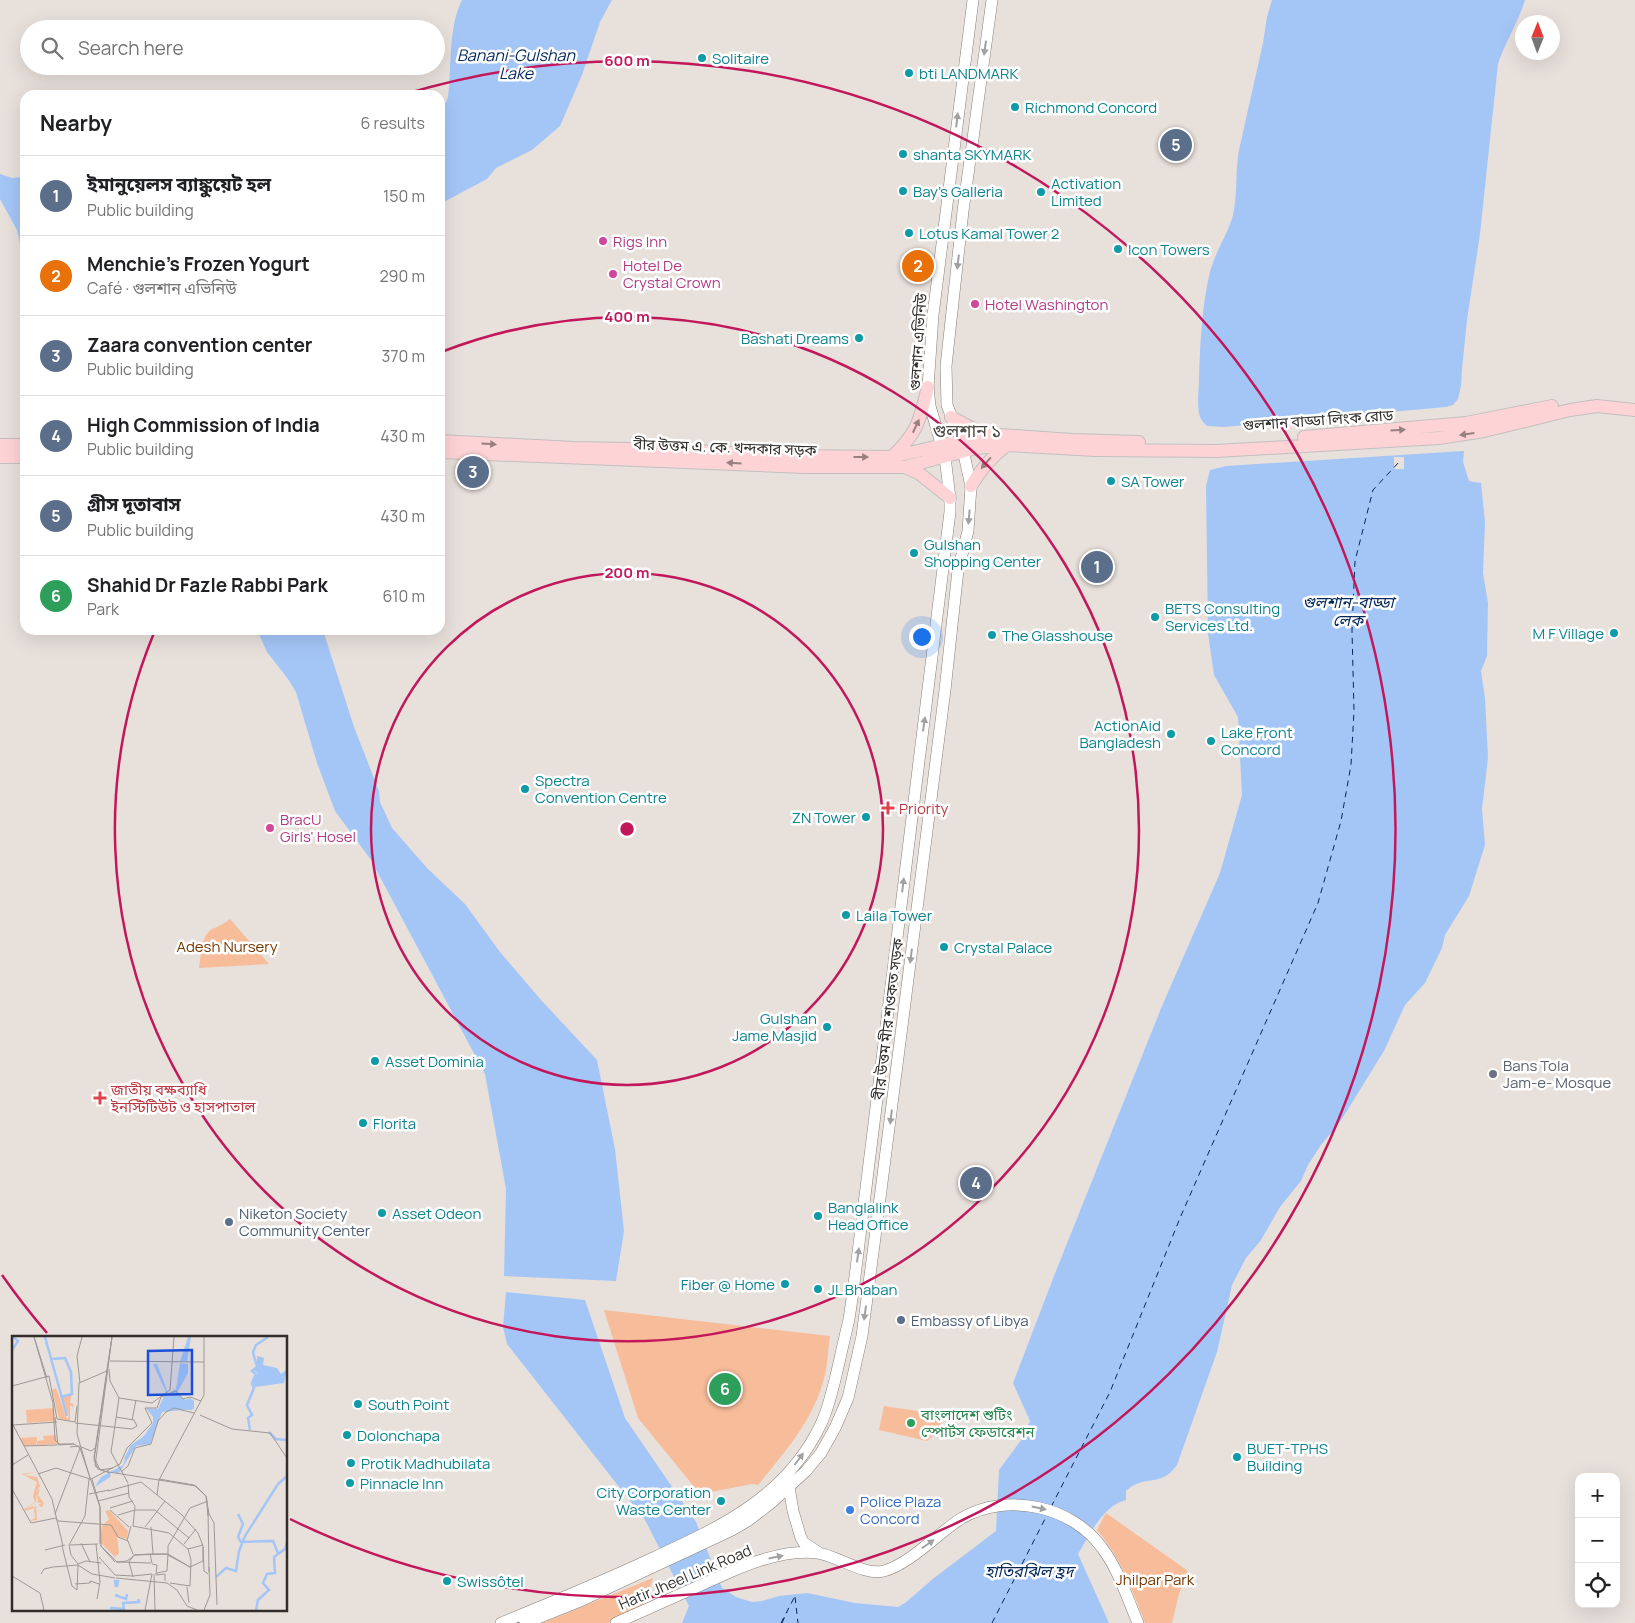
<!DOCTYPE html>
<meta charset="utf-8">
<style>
body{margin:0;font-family:Manrope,"Noto Sans Bengali",sans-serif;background:#f6f6f6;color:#202124}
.controls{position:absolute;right:15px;bottom:15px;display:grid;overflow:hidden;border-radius:10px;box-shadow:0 5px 20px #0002}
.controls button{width:45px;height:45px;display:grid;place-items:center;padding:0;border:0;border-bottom:1px solid #e0e0e0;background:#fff;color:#202124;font:25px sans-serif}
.compass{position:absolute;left:1515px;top:15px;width:45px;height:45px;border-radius:50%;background:#fff;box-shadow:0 5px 20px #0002;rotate:1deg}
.you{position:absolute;left:921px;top:636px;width:18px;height:18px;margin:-12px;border:4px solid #fff;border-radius:50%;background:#1a73e8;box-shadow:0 0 0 8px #1a73e833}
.badge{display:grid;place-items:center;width:32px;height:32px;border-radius:50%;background:#d93025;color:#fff;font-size:16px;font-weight:700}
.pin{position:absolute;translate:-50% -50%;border:2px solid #fff;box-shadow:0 1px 5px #0006}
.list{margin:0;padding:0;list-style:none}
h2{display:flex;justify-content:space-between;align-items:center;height:65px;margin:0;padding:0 20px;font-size:21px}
h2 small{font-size:16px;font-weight:400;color:#757577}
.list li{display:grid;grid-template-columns:32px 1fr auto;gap:15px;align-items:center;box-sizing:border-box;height:80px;padding:0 20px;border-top:1px solid #e0e0e0}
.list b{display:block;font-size:19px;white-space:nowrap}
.list p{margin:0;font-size:16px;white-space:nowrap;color:#757577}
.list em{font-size:16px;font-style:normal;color:#757577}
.icon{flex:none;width:28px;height:28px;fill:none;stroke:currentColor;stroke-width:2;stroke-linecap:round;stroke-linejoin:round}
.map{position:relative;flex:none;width:1635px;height:1623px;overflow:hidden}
.search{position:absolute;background:#fff;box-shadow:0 5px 20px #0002;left:20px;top:20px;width:425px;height:55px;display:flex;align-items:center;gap:12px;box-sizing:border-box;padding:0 18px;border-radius:28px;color:#757577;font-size:19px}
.panel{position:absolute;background:#fff;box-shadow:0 5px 20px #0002;left:20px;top:90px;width:425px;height:545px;border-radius:15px}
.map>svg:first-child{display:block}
</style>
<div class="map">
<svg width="1635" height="1623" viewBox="0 0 1635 1623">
<rect width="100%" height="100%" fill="#e8e0db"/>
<path fill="#f7bc99" d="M230,919L269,964L199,968C201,956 201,936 212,929C219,926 224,924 230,919Z
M604,1310L830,1336C828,1349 828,1362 825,1374C816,1417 785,1452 758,1485L752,1484L700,1494L638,1418Z
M884,1406L943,1415L939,1431L927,1441L879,1430Z
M1106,1513L1188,1571L1179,1594L1172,1623H1145C1131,1587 1122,1560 1097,1530Z
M653,1578L644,1605L609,1623H542Z"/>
<path fill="#a4c6f7" d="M462,0H612L600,22L582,75L560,126L532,150L496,168L487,179L440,204V109L446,102L448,97C452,66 448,27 462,0Z
M1272,0H1525C1518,23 1505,42 1498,64L1480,234L1467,320L1462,369L1461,386L1458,399L1453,405L1446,407L1224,427L1207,426C1203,422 1200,419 1199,413C1197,402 1199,390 1199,378C1200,345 1202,304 1210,272C1215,252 1228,234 1233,215C1238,194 1235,171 1239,150L1263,43L1267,17Z
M0,174L12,178L20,177L24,181L25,282L22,253L17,230L0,199Z
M1464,451L1463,462L1469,481L1481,483L1485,522L1483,573L1488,603L1487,656L1481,671L1485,698L1488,758L1482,809L1485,845L1469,896L1445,935L1442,948L1425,983L1405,1005L1384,1051L1340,1122L1321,1145L1308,1165L1301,1181L1280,1207L1261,1240L1246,1258L1232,1285L1217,1352L1177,1465C1160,1489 1145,1473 1126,1491V1500C1103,1505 1089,1536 1078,1554L1109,1623H682L689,1606L645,1520L507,1344L503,1327L506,1292L585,1300L625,1418L696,1522L722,1588L736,1597L752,1602L762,1601L779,1596L807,1593L855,1603L898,1607L905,1603L934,1578L996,1531L999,1470L1024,1436L1030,1421L1013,1383L1054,1276L1162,1006L1220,873L1242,795L1238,717L1214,675L1208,633L1206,486L1210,470L1226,466Z
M257,630H323L354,727L379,791L380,802L392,828L428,869L465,904L500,952L541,1000L597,1060L615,1149L624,1231L616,1281L504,1276L506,1189L485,1074L371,860L335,811L317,763L296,692L288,679L267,652Z"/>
<path fill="#e8e0db" d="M1394,457H1404V469H1394Z"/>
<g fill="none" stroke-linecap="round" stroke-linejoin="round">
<path stroke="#00275c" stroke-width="1" stroke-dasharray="6 5" stroke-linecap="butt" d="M1051,1507L1110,1392L1180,1218L1318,903L1341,821L1351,765L1354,711L1352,630L1355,561L1373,490L1400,461
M795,1597L798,1623
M781,1623L795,1596
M782,1623L787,1612
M992,1623L1047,1515"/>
<defs>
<path id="secondary" d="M786,1484L789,1487L793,1511L801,1538L804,1543L818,1552
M501,1623C548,1604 594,1585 640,1564C711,1531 785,1501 821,1424C830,1405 834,1383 839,1363C842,1348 846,1333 849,1319C853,1294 856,1269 859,1244L950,512V498L945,457L930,406L928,387L933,315L973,0
M525,1623L578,1602L732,1530L749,1520L771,1503L806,1471L821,1453L835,1428L848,1398L862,1336L874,1245L945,690L958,570L968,531L971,486L961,441L947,405L946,366L963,211L992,0
M616,1623L730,1572C755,1561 791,1549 818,1553C837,1556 865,1576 884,1571C910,1564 938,1533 962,1518C1008,1492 1072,1506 1102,1548C1119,1570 1127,1598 1138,1623"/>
<path id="primary" d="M951,417L975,430L991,433
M1304,437L1466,423L1552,406
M440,441L574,448L678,450L789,456L892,457L961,441L1000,435L1072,440L1139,442
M0,445H25
M440,452L804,467H905L976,448L1007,445L1095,450L1217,451L1439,438L1484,431L1570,410L1597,406L1635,410
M0,457H25
M892,457C918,432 919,422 928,387
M905,467L920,474L950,498
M971,486C981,469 991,457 1007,445"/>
</defs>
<use href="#secondary" stroke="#87807c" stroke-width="12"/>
<use href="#primary" stroke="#c1c0bf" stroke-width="14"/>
<use href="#secondary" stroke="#fff" stroke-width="11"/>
<use href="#primary" stroke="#fdd3d6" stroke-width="12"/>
</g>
<defs><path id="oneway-solid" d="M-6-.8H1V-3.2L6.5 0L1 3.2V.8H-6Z" transform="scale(1.25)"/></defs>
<g fill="#a2a0a0">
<use href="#oneway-solid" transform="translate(985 48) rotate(98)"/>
<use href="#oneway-solid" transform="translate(957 120) rotate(-83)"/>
<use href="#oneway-solid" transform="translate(958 262) rotate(97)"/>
<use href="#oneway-solid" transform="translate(969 517) rotate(95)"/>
<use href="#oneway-solid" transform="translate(924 724) rotate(-82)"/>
<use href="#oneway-solid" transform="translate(903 885) rotate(-83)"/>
<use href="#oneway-solid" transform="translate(911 956) rotate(97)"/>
<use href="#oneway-solid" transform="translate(891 1117) rotate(97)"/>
<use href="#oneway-solid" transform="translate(858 1255) rotate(-82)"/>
<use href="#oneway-solid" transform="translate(865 1313) rotate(98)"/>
<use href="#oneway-solid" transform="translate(799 1459) rotate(-53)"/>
<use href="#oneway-solid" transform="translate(1039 1508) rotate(12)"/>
<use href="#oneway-solid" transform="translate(928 1544) rotate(-35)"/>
<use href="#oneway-solid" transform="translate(776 1557) rotate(-11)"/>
</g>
<g fill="#968080">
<use href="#oneway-solid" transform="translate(916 426) rotate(-65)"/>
<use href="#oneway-solid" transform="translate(1398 430) rotate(-4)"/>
<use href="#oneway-solid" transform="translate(1467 434) rotate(172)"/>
<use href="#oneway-solid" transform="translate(489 444) rotate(3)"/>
<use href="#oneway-solid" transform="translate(861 457)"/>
<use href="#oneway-solid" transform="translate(734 463) rotate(-177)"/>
<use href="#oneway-solid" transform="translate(986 463) rotate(131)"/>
</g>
<g fill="none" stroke="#c2185b" stroke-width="2.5">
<circle cx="627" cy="829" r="256"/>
<path d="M444 351A512 512 0 1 1 154 633"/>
<path d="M47 1333A768 768 0 0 1 2 1275M402 95A768 768 0 1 1 290 1519"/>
</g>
<g fill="#0f9aa8" stroke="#fff" stroke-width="2">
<circle cx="702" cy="58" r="5"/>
<circle cx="909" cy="73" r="5"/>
<circle cx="1015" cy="107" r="5"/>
<circle cx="903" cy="154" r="5"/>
<circle cx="903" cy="191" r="5"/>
<circle cx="1041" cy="192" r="5"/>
<circle cx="909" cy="233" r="5"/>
<circle cx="1118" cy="249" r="5"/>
<circle cx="859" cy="338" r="5"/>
<circle cx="1111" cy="481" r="5"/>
<circle cx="914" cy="553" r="5"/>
<circle cx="1155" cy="617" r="5"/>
<circle cx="1614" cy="633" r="5"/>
<circle cx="992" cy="635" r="5"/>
<circle cx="1171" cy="734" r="5"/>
<circle cx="1211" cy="741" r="5"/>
<circle cx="525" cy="789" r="5"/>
<circle cx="866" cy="817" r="5"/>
<circle cx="846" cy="915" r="5"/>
<circle cx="944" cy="947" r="5"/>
<circle cx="827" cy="1027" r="5"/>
<circle cx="375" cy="1061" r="5"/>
<circle cx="363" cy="1123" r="5"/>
<circle cx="382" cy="1213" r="5"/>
<circle cx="818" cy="1216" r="5"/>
<circle cx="785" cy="1284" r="5"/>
<circle cx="818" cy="1289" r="5"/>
<circle cx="358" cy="1404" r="5"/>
<circle cx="347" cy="1435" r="5"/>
<circle cx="1237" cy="1457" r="5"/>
<circle cx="351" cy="1463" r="5"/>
<circle cx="350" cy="1483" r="5"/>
<circle cx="721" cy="1501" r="5"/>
<circle cx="447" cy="1581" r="5"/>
</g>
<g fill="#d1479c" stroke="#fff" stroke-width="2">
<circle cx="603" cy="241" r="5"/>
<circle cx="613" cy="274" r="5"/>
<circle cx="975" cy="304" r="5"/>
<circle cx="270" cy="828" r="5"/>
</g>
<g fill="#e0444e" stroke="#fff" stroke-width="2">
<path d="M885.5 800.5h5v5h5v5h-5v5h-5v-5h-5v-5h5z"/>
<path d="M97.5 1090.5h5v5h5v5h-5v5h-5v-5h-5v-5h5z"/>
</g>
<circle fill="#6b7280" stroke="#fff" stroke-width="2" cx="1493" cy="1074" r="5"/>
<g fill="#5c6f8a" stroke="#fff" stroke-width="2">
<circle cx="229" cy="1222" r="5"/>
<circle cx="901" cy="1320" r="5"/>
</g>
<circle fill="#2e9e5b" stroke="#fff" stroke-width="2" cx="911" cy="1423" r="5"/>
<circle fill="#3f7fe0" stroke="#fff" stroke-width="2" cx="850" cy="1510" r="5"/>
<g text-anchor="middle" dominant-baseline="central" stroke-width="5" stroke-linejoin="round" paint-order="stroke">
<g font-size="15" fill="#0d838f" stroke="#fff" text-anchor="start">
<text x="712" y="58">Solitaire</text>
<text x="919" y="73">bti LANDMARK</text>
<text x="1025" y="107">Richmond Concord</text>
<text x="913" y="154">shanta SKYMARK</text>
<text x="1051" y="183">Activation<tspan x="1051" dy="17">Limited</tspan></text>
<text x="913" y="191">Bay's Galleria</text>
<text x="919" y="233">Lotus Kamal Tower 2</text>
<text x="1128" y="249">Icon Towers</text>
<text x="849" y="338" text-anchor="end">Bashati Dreams</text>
<text x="1121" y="481">SA Tower</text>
<text x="924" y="544">Gulshan<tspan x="924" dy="17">Shopping Center</tspan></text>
<text x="1165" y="608">BETS Consulting<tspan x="1165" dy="17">Services Ltd.</tspan></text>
<text x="1604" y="633" text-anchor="end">M F Village</text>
<text x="1002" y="635">The Glasshouse</text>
<text x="1161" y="725" text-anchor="end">ActionAid<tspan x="1161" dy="17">Bangladesh</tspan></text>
<text x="1221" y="732">Lake Front<tspan x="1221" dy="17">Concord</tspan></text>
<text x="535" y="780">Spectra<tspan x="535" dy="17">Convention Centre</tspan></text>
<text x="856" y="817" text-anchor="end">ZN Tower</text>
<text x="856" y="915">Laila Tower</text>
<text x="954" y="947">Crystal Palace</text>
<text x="817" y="1018" text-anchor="end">Gulshan<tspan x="817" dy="17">Jame Masjid</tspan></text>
<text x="385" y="1061">Asset Dominia</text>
<text x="373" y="1123">Florita</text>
<text x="828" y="1207">Banglalink<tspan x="828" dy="17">Head Office</tspan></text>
<text x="392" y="1213">Asset Odeon</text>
<text x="775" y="1284" text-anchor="end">Fiber @ Home</text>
<text x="828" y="1289">JL Bhaban</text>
<text x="368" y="1404">South Point</text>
<text x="357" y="1435">Dolonchapa</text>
<text x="1247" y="1448">BUET-TPHS<tspan x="1247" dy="17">Building</tspan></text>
<text x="361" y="1463">Protik Madhubilata</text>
<text x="360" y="1483">Pinnacle Inn</text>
<text x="711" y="1492" text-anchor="end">City Corporation<tspan x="711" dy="17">Waste Center</tspan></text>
<text x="457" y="1581">Swissôtel</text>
</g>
<g font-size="15" fill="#b23c85" stroke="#fff" text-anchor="start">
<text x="613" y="241">Rigs Inn</text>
<text x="623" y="265">Hotel De<tspan x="623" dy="17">Crystal Crown</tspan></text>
<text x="985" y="304">Hotel Washington</text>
<text x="280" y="819">BracU<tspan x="280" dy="17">Girls' Hosel</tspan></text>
</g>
<g font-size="15" fill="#302d2b" stroke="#fff">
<text transform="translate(918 342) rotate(-86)">গুলশান এভিনিউ</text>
<text transform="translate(1318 420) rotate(-4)">গুলশান বাড্ডা লিংক রোড</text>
<text transform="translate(725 447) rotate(2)">বীর উত্তম এ. কে. খন্দকার সড়ক</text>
<text transform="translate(888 1019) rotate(-83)">বীর উত্তম মীর শওকত সড়ক</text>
<text transform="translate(685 1577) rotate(-23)">Hatir Jheel Link Road</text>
</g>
<g font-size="15" fill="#be3a42" stroke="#fff" text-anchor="start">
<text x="899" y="808">Priority</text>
<text x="111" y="1089">জাতীয় বক্ষব্যাধি<tspan x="111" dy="17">ইনস্টিটিউট ও হাসপাতাল</tspan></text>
</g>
<g font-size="15" fill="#743702" stroke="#fff">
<text x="227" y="946">Adesh Nursery</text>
<text x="1155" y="1579">Jhilpar Park</text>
</g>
<g font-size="15" fill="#5b616d" stroke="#fff" text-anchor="start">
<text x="1503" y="1065">Bans Tola<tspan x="1503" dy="17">Jam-e- Mosque</tspan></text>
</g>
<g font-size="15" fill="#4e5e75" stroke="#fff" text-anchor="start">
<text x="239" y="1213">Niketon Society<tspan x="239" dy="17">Community Center</tspan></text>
<text x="911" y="1320">Embassy of Libya</text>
</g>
<g font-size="15" fill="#27864d" stroke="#fff" text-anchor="start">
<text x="921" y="1414">বাংলাদেশ শুটিং<tspan x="921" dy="17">স্পোর্টস ফেডারেশন</tspan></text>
</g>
<g font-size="15" fill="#366cbe" stroke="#fff" text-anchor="start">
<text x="860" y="1501">Police Plaza<tspan x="860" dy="17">Concord</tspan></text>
</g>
<g font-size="16" font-style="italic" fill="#00275c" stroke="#fff">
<text x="516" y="55">Banani-Gulshan<tspan x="516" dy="18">Lake</tspan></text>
<text x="1348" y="602">গুলশান-বাড্ডা<tspan x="1348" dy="18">লেক</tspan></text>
<text x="1029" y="1571">হাতিরঝিল হ্রদ</text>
</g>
<g font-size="18" fill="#4d4743" stroke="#fff">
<text x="967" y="430">গুলশান ১</text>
</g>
</g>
<g transform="translate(12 1336)">
<rect width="275" height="275" fill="#e8e0db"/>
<path d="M44,52L55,83L57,80L50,61L59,60L58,67L62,68L61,71L58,69V85L47,83L40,54ZM42,72L43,85L15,87L14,74ZM44,99L45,108L25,109L24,104V109L12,110L8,102L25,101V105L32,104L31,100ZM23,136L12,139L25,141L28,150L24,156L28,153L26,159L32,167L30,171H28L27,168L31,167H26L25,157L24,166L13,173L21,170L22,171V174L24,168L25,184L18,185L23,182L22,172L13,175L12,173L23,166L21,160L25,146L10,138ZM97,174L116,195L115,203L105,200L107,217L103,221L87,205L90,190L97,183L93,175Z" fill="#f7bc99"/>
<path d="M176,1H179L175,25L168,26ZM245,20L252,22L251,29L265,32L269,38L275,33L272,47L243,51L241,46L246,37L241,34L245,32ZM168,27L176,28V37L165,57L173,64L178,62L182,65V73L150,76L138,108L124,110L107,137L99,136L98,141L83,151L89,141L111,129L118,110L132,100L141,87V81L134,72L146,73L154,56L141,28H145L156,57L164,53Z" fill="#a4c6f7"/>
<path fill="none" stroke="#a4c6f7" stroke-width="2.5" d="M33,1L55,80M0,14L6,5L1,1M39,23L53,22L59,36L60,58L49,61M166,53L173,28M157,64L160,69L180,73M238,94L236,82L240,79L235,69L242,52L240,47L244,38L240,35L245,31L241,16L244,9L256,1M257,96L264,103L275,104M113,123L120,110L136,99L156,61M226,178L231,188L226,201L229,206L261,205L266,217M204,241L214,232L224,235L227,215L233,200L266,148L275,140M104,251L103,245H106L105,251M103,259L114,263L115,258M98,272L112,273L111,267L127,266L126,263M244,274L246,264L257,254L251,247L255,238L263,237L262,221L273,213L275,206"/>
<path fill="none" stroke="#9e9895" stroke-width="1" d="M22,1L35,42M22,1L41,67L43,104L47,108H62L68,112L88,171L89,210L105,226L115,225L123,219L154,218L178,231L191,225V211M100,1L82,121L88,134L101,132M100,1L83,130L91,135L184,150L194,160L196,180M98,25L192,26M97,33L98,45L107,62L99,116L116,147M68,47L65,20L70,1M0,50L37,40L45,83L63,86L65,70M107,62L140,67L158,54L162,1M188,79L220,93L258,97L275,122M43,81L46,109M120,84L124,64M0,87L40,163L51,210M63,87L120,93L125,90L122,84L104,81M1,89L45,86M46,109L62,108M12,110L45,109M58,111L67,110L79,115L83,112M0,129L16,119M109,136L116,130L123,112L139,108L146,85L154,76L162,72L182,77M98,137L86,133L82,124L100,1M26,138L44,132L78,143M78,142L65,98L67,47L95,35M79,143L108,128L115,112L140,87L133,72H145L149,61L164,55L171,63L178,61L189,65M80,143L88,171V188M147,143L182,149L194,160L197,178L202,187L205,269M116,148L117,161L123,170L121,190M0,153L19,187L44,182M96,155L129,146L170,179L186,197L191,210L192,235L196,238M77,158L97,154M145,159L147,144L192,59V1M86,165L117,157M98,172L121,165M196,173L197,236M98,174L117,191M43,178L68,112M106,179L123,174H143L177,202M44,182L46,185L99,189L106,201L116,205L121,218M121,190L157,197L176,213L179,224L178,250L158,247M133,191L153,165M139,191L141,218M115,205L119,190M69,207L78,226M84,208L88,246L85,263M88,208V188M172,208L184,193M57,209L73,180L77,143M57,209L59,219L66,228M58,209L86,208M88,209L103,226M50,210L60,250L65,254M176,213L191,209M33,214L53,209M138,218H156L155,235L145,237M121,219L138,218L140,227M121,220L117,226L121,241M87,221L103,239L121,240M104,226L139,227M66,228L74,225L89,227M140,228L145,229L144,239L153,238V245M66,229L80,238L103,242M178,231L156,218V210L178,172L196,165M29,238L32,233L41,231L66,229L65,254M142,238L143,274M0,240L28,257L32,274M121,240L140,238M104,242L155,247L165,254L175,270L185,274M63,248L78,247V245L87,248M175,251L177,267M133,274L140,238M192,274L198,259L197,231"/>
<path fill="#1d4ed8" fill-opacity="0.15" stroke="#1d4ed8" stroke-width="2.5" d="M180,14V58L136,59V15Z"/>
<rect width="275" height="275" fill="none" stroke="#302d2b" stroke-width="2.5"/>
</g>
<circle cx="627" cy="829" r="8" fill="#c2185b" stroke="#fff" stroke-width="2.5"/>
<g font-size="15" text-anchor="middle" font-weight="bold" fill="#c2185b" stroke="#fff" stroke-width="5" stroke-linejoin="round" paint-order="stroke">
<text x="627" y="66">600 m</text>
<text x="627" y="322">400 m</text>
<text x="627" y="578">200 m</text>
</g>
</svg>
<div class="controls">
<button>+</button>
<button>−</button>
<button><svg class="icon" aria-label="locate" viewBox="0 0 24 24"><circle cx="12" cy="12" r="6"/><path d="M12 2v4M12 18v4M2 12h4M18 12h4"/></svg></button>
</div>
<svg class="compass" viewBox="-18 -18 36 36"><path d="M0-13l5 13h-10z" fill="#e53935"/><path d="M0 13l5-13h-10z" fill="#757577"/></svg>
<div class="you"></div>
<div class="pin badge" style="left:1097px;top:567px;background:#5c6f8a">1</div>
<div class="pin badge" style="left:918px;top:266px;background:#e8710a">2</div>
<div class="pin badge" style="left:473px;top:472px;background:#5c6f8a">3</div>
<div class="pin badge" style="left:976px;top:1183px;background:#5c6f8a">4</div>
<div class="pin badge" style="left:1176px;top:145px;background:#5c6f8a">5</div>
<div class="pin badge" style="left:725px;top:1389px;background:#2e9e5b">6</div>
<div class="search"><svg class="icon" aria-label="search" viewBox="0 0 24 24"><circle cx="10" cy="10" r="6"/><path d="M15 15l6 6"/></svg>Search here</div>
<section class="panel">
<h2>Nearby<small>6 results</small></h2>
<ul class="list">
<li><span class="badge" style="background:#5c6f8a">1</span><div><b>ইমানুয়েলস ব্যাঙ্কুয়েট হল</b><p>Public building</p></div><em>150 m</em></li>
<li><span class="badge" style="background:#e8710a">2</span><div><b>Menchie's Frozen Yogurt</b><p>Café · গুলশান এভিনিউ</p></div><em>290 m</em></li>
<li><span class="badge" style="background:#5c6f8a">3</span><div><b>Zaara convention center</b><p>Public building</p></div><em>370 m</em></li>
<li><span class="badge" style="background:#5c6f8a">4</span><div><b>High Commission of India</b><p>Public building</p></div><em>430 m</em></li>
<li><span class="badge" style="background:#5c6f8a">5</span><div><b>গ্রীস দূতাবাস</b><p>Public building</p></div><em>430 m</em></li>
<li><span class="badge" style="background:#2e9e5b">6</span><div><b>Shahid Dr Fazle Rabbi Park</b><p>Park</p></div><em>610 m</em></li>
</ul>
</section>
</div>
